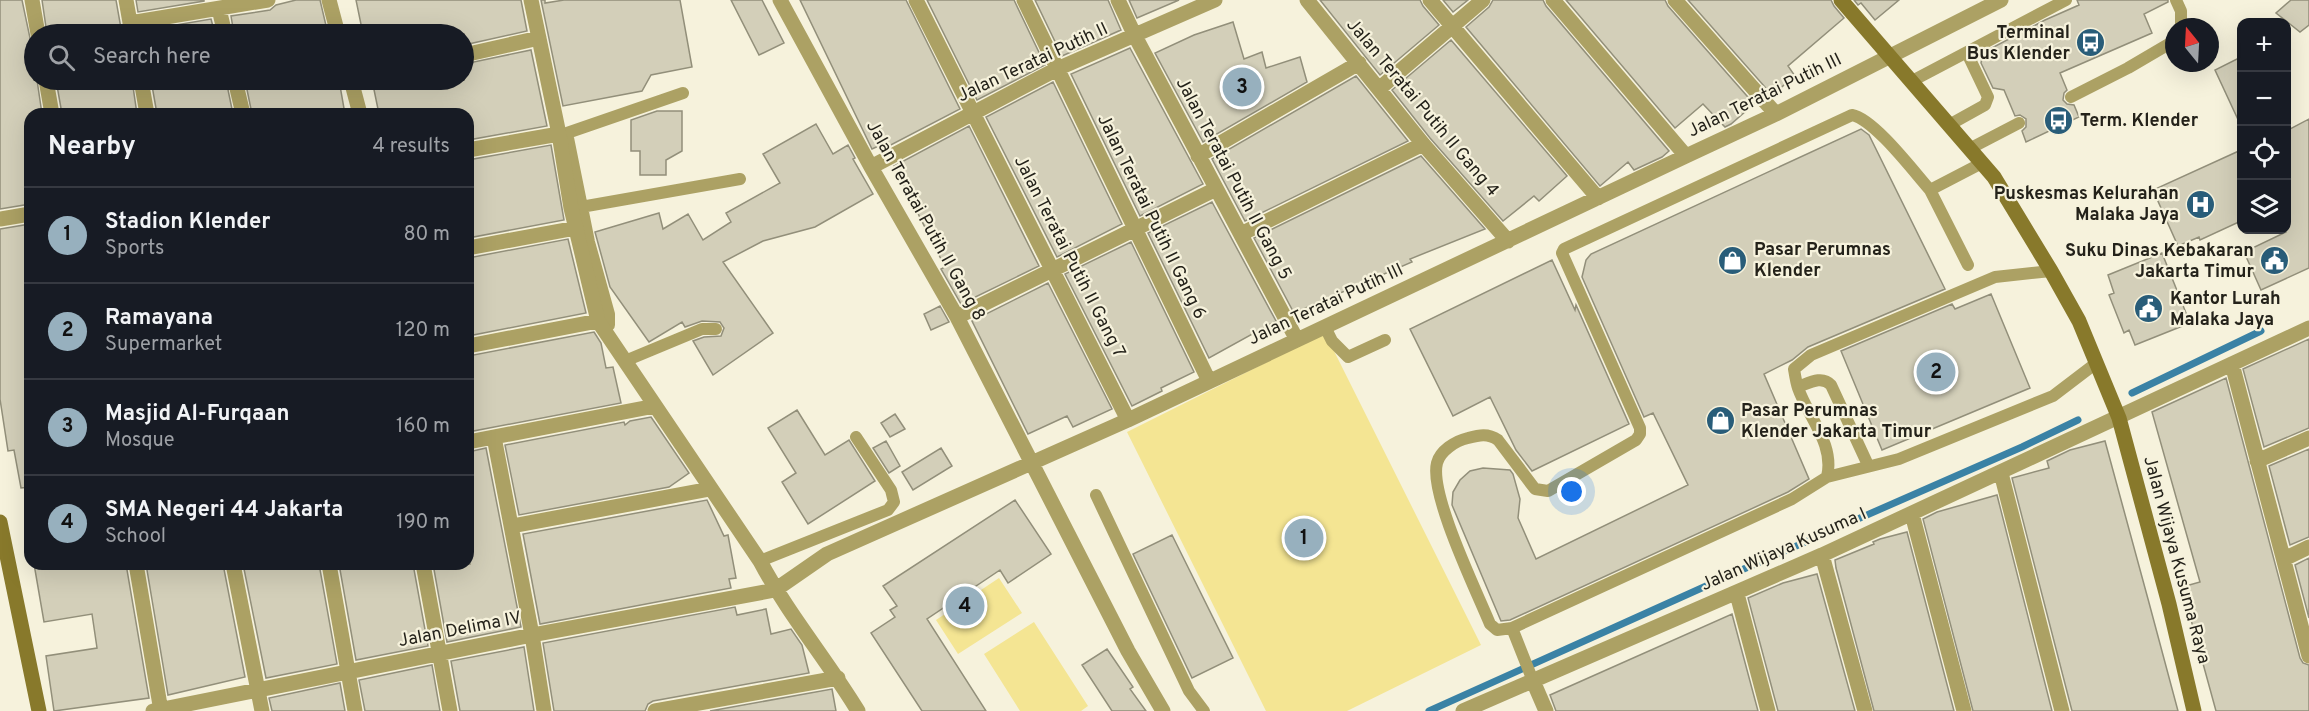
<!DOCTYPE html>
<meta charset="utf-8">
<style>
body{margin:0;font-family:Overpass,sans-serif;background:#242831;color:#f1f3f6}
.controls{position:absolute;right:18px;top:18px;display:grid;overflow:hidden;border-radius:12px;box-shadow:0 6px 24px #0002}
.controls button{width:54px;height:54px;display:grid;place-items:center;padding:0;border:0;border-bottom:2px solid #363941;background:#171b24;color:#f1f3f6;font:30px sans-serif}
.compass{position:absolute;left:2165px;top:18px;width:54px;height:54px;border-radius:50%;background:#171b24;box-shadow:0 6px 24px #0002;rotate:342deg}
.you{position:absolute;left:1572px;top:492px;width:21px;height:21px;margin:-15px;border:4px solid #fff;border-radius:50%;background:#1a73e8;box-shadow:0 0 0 9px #1a73e833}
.badge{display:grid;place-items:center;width:39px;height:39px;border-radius:50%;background:#97b0be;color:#111;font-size:20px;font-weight:700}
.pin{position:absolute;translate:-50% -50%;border:3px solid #fff;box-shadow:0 2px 6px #0006}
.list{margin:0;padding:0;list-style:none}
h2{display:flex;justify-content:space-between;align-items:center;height:78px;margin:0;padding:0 24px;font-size:26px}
h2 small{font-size:20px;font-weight:400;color:#9ea1a6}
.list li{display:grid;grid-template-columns:39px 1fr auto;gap:18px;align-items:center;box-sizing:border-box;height:96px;padding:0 24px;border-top:2px solid #363941}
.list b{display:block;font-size:22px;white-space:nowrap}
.list p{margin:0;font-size:20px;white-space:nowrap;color:#9ea1a6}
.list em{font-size:20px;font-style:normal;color:#9ea1a6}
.icon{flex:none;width:33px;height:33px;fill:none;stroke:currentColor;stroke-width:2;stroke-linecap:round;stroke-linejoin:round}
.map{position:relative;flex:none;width:2309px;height:711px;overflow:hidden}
.search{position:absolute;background:#171b24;box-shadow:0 6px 24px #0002;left:24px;top:24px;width:450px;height:66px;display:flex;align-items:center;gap:15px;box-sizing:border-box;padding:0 21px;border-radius:33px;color:#9ea1a6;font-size:22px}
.panel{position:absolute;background:#171b24;box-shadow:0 6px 24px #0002;left:24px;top:108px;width:450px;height:462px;border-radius:18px}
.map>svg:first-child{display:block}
</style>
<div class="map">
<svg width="2309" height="711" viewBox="0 0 2309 711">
<rect width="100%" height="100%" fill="#f6f2dc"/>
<path fill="#f4e593" d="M1325,333L1481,645L1347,711H1266L1127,432Z
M999,578L1022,613L958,654L936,620Z
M1034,622L1088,706L1081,711H1020L984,654Z"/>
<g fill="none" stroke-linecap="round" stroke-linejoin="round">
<path stroke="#3a82a5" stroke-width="7" d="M2132,393L2261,331
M1429,711L1746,568L2022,447L2078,420"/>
</g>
<path fill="#d3cfb9" stroke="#928f7a" stroke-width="1.5" d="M0,0H22L34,57V80H37L42,114H30V204L0,209Z
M42,0H116L122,34H47Z
M136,0H204V1L138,12Z
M296,0H320L328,34H234L231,16L270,10L276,5Z
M356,0H521L527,31L464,45V34H363Z
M541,0H545V3L564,0H680L692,67L651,75L642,91L563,106Z
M731,0H762L784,43L759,55Z
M800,0H906L960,109L885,148L883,144L872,149Z
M927,0H1014L1045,65L977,100Z
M1035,0H1108L1121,30L1062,56Z
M1129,0H1179L1137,18Z
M1320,0H1420L1423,6L1439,25L1380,75Z
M1443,0H1468L1453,12Z
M1493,0H1543L1546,6L1669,151L1662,157L1634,170L1628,162L1600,186L1466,27L1489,7Z
M1566,0H1665L1668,6L1754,104L1731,124L1725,127L1703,104L1675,128Z
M1688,0H1831L1834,6L1844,18L1788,66L1795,76L1772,95Z
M1854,0H1899L1875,20L1861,3L1858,5Z
M2077,0H2168V2L2144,14L2152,33L2060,73L2067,90L2064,93L2063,100L2067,104L2074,105L2079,117L2026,142L2022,131L2026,127V119L2020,115L2015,116L2004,90L1993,88L1981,63L1982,58L1986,51L2045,20L2079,5Z
M2291,0H2309V25L2300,32L2276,13Z
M211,19L215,34H141V31Z
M1233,22L1244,59L1262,52L1266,68L1300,57L1307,82L1203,142L1155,53L1194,35Z
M1451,40L1567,176L1539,201L1534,196L1503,221L1430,138L1392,90Z
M1130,48L1203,184L1140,216L1071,74Z
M531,50L547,126L468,140V114H379L372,80H464V64Z
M2241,57V126L2215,70Z
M1356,76L1408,141L1245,221L1212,159Z
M56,80H132L137,114H62Z
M151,80H226L233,114H157Z
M245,80H339L345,114H252Z
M1053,82L1122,224L1057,257L986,117Z
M657,111H682V151L666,160V175H640V151H631V120Z
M2309,119V268L2261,290L2244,252L2286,232V131Z
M816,124L833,154L848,145L855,158L853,159L873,194L815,227L763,241L723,262L773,333L713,375L693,341L704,337L721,336L724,328L720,322L702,321L685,327L682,322L649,342L610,287L595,232L659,213L663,229L688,214L703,240L731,222L726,213L780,183L763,154Z
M969,126L1039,266L961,304L941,269L945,267L894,166Z
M1861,129L1869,135L1945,289L1808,347L1792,360L1764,374L1809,479L1788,492L1510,620L1501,621L1452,505L1453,492L1460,480L1470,471L1483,468L1510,470L1513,474L1520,499L1518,518L1536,559L1688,485L1653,413L1644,417L1582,277L1586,260L1591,254Z
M551,145L564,220L468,238V160Z
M2241,150V221L2200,240L2199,237L2178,246L2153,190Z
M1421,156L1485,229L1410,259L1412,262L1294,313L1254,238Z
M1212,202L1276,321L1209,358L1148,233Z
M30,224V487L21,488L14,450L8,451L0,399V229Z
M568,239L586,313L468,336V258Z
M1131,242L1194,372L1161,388L1162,391L1132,406L1065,274Z
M2162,253L2190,323L2135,345L2129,330L2124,333L2109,295L2114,293L2108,275Z
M1552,260L1575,310L1576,305L1629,424L1532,471L1516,450L1490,397L1453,416L1410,329Z
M1048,283L1112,409L1073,427L1067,416L1028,434L972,321Z
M1991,294L2030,388L1882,450L1841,351L1952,304L1955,309Z
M940,306L949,322L931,330L924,314Z
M594,332L601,343L606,368L613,367L621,403L468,432V356Z
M2309,339V428L2264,447L2243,369Z
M2226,378L2300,658L2303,663L2309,665V711H2216L2182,587L2200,582L2152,412Z
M797,410L825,455L849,440L875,481L808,524L782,482L796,473L768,428Z
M895,414L905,429L890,437L881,423Z
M651,417L689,473L669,487L519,515L505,445L624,422L625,425L630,421Z
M886,441L900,466L889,473L873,448Z
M2105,441L2148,599L2178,711H2072L2012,478L2049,468L2047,461L2070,450Z
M486,448L521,627L447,642L433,564H470L468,551V452Z
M941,448L952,466L913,490L902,472Z
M2309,449V537L2290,545L2269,466Z
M1997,495L2052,711H1973L1923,519L1937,512Z
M707,500L724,536L728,535L736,578L729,579L731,588L540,624L523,534Z
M1015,500L1051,554L1008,583L1000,570L927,619L986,711H922L871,633L895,617L890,610L897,606L883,586Z
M1907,532L1954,711H1874L1836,568L1835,560L1874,544L1873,542L1880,539Z
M1172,535L1233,658L1192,678L1133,554Z
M2309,558V618L2295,565Z
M34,564H126L149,698L54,711L46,656L97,648L92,614L44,622Z
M146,564H223L245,677L168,695Z
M243,564H319L337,664L266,678Z
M339,564H413L428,646L356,660Z
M1817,574L1855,711H1778L1748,598L1783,583Z
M735,607L737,615L766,609L771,634L791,629L802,645L809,673L653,701L648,704L645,711H554L543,643Z
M1732,614L1758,711H1556L1550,695Z
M524,647L534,711H460L451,661Z
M1107,649L1133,687L1130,689L1146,711H1112L1082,665Z
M432,665L440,711H365L359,680Z
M340,683L345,711H272L269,698Z
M832,689L836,711H710Z"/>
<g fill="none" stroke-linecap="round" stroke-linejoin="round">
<path stroke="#aca164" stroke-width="12" d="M2176,0L2181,11V27
M1912,81L2066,0
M2071,97L2128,68L2174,41
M1949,125L1985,105L1988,97L1967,53
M1969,149L2019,123
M1930,190L1968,265
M581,207L740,179
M1325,327L1332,341L1348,357L1385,340
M604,329L609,325V314L589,242L567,133L683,93
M625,361L702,329H716
M1798,387C1809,383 1822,375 1831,385L1868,465
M1827,477L1899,459L2053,396L2095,364
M1096,495L1189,691L1204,711
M760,561L888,510L894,502L891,490L856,437
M1512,628L1497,630L1490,624C1477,592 1429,494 1437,463C1440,451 1455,441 1468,438C1479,435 1488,433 1498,440L1535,489L1548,491L1636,440L1640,434V428L1562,253L1564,249L1852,115C1874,119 1914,172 1930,190L1982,163
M1533,681L1512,628L1792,499L1827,477C1835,444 1808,417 1798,388C1796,382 1795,375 1794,369L1811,355L1995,277L2051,271"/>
<path stroke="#aca164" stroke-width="15" d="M32,0L38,34
M126,0L132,34
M329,0L338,34
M531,0L559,134L571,208L598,321L760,561C788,614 827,660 858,711
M780,0L871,167L957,317L1128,651L1163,711
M916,0L1128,420
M1024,0L1209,381
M1118,0L1135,36L1297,340
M1307,0L1423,144L1508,241
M1430,0L1598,198
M1553,0L1686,156
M1675,0L1776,114
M219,9L225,34
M130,23L268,0
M464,55L539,38
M46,80L52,114
M141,80L147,114
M235,80L243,114
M351,80L360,114
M1380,88L1483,0
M468,150L559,134
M1198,156L1359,63
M871,167L1057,69L1215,0
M0,219L30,214
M1241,234L1423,144
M468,248L576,228
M957,317L1216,189
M468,346L598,321
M2232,364L2309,656
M494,437L532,635L544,711
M468,442L655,406
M2257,461L2309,438
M2001,473L2062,711
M1912,514L1964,711
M512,526L710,489
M1822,555L1865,711
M2284,559L2309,547
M136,564L161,711
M233,564L262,711
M329,564L355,711
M423,564L450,711
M1737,594L1768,711
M1533,681L1546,711
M153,711L532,635L775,590L827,554L1128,420L1686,156L1776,114L2001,0
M655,711L838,678
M1463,711L1822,555L2309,328"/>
<path stroke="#88792b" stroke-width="15" d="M1841,0L1994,177L2051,271L2079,321L2119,418L2169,604L2194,711
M0,522L39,711"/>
</g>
<defs>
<symbol id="bus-disc" viewBox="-11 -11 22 22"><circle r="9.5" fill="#295d79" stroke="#f6f2dc"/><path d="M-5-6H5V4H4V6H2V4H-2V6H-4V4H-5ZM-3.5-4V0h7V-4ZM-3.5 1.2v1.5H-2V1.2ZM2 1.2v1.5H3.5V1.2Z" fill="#fff"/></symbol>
<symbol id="hospital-disc" viewBox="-11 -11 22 22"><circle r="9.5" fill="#295d79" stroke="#f6f2dc"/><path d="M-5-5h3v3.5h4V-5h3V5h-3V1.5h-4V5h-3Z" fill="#fff"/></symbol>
<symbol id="shop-disc" viewBox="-11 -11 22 22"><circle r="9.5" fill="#295d79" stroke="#f6f2dc"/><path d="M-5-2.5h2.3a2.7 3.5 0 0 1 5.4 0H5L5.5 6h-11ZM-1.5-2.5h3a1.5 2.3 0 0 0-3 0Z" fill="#fff"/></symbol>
<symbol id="civic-disc" viewBox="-11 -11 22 22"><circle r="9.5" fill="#295d79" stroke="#f6f2dc"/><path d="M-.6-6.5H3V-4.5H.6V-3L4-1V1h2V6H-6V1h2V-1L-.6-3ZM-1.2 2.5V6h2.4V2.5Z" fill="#fff"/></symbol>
</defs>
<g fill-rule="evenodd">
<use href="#bus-disc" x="2074" y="26" width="33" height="33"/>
<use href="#bus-disc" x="2042" y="104" width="33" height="33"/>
<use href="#hospital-disc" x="2184" y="188" width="33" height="33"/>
<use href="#shop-disc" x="1716" y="244" width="33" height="33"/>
<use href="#civic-disc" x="2258" y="244" width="33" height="33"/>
<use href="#civic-disc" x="2132" y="292" width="33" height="33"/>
<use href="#shop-disc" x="1704" y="404" width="33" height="33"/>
</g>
<g text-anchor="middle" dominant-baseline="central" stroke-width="4.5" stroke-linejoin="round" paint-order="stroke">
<g font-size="18" font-weight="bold" fill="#24221a" stroke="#f6f2dc" text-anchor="start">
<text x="2070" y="33" text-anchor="end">Terminal<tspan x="2070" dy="21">Bus Klender</tspan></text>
<text x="2080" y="121">Term. Klender</text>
<text x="2179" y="194" text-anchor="end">Puskesmas Kelurahan<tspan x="2179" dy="21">Malaka Jaya</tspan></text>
<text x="1754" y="250">Pasar Perumnas<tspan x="1754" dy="21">Klender</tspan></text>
<text x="2254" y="251" text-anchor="end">Suku Dinas Kebakaran<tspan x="2254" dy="21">Jakarta Timur</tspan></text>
<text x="2170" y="299">Kantor Lurah<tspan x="2170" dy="21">Malaka Jaya</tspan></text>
<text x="1741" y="411">Pasar Perumnas<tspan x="1741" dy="21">Klender Jakarta Timur</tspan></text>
</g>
<g font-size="18" fill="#24221a" stroke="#f6f2dc">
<text transform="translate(1033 63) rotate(-25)">Jalan Teratai Putih II</text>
<text transform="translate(1765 96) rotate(-26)">Jalan Teratai Putih III</text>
<text transform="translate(1422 108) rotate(50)">Jalan Teratai Putih II Gang 4</text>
<text transform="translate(1233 179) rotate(62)">Jalan Teratai Putih II Gang 5</text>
<text transform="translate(1151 217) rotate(64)">Jalan Teratai Putih II Gang 6</text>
<text transform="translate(925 221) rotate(61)">Jalan Teratai Putih II Gang 8</text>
<text transform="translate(1069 257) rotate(63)">Jalan Teratai Putih II Gang 7</text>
<text transform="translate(1326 305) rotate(-25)">Jalan Teratai Putih III</text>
<text transform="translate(1784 550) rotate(-24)">Jalan Wijaya Kusuma I</text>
<text transform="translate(2176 560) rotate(75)">Jalan Wijaya Kusuma Raya</text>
<text transform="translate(460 630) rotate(-11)">Jalan Delima IV</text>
</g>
</g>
</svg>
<div class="controls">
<button>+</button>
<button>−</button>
<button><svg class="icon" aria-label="locate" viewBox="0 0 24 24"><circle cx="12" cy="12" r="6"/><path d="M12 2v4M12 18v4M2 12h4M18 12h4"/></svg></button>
<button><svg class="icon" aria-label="layers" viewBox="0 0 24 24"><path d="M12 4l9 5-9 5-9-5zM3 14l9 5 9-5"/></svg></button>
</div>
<svg class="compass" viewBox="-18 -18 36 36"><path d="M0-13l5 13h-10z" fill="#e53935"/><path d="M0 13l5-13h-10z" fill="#9ea1a6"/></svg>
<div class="you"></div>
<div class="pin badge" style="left:1304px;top:538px">1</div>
<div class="pin badge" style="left:1936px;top:372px">2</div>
<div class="pin badge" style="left:1242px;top:87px">3</div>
<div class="pin badge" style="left:965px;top:606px">4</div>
<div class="search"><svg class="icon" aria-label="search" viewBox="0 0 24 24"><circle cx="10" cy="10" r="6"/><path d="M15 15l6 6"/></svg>Search here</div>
<section class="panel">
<h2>Nearby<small>4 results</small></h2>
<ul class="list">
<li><span class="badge">1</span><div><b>Stadion Klender</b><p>Sports</p></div><em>80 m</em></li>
<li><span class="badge">2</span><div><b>Ramayana</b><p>Supermarket</p></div><em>120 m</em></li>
<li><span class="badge">3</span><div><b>Masjid Al-Furqaan</b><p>Mosque</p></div><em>160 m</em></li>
<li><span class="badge">4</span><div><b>SMA Negeri 44 Jakarta</b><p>School</p></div><em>190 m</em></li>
</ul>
</section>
</div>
